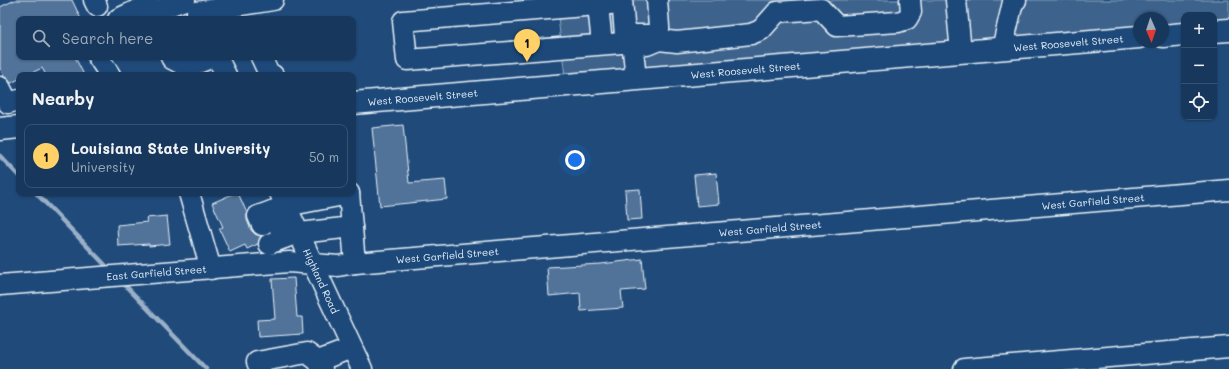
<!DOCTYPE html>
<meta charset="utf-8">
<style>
body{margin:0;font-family:Mali,sans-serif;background:#244365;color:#f1f3f6}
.controls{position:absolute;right:12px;top:12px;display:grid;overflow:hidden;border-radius:8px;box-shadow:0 1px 3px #0004}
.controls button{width:36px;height:36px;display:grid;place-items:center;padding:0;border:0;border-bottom:1px solid #365272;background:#17385c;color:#f1f3f6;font:20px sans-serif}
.compass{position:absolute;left:1133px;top:12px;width:36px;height:36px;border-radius:50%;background:#17385c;box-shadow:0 1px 3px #0004;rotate:177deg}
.you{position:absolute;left:575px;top:160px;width:14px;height:14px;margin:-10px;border:3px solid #fff;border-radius:50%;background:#1a73e8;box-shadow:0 0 0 6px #1a73e833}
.badge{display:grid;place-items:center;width:26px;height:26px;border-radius:50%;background:#ffd166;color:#111;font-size:13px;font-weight:700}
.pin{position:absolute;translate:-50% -33px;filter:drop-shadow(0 1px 2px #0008)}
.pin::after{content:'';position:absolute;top:21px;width:14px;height:12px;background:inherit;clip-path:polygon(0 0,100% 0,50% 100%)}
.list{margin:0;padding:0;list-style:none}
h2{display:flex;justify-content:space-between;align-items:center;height:52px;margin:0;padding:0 16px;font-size:17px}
h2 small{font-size:13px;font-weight:400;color:#9eacbb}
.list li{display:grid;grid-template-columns:26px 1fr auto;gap:12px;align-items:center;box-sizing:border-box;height:64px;margin:0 8px 8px;padding:0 8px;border:1px solid #365272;border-radius:8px}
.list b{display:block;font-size:15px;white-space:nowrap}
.list p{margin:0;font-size:13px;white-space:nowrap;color:#9eacbb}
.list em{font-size:13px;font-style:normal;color:#9eacbb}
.icon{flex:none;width:22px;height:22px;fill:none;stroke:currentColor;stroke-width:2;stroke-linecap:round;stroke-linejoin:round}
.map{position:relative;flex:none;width:1229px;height:369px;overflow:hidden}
.search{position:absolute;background:#17385c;box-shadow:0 1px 3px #0004;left:16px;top:16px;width:340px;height:44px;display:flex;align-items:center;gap:10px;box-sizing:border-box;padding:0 14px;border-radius:8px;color:#9eacbb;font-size:15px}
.panel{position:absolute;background:#17385c;box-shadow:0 1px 3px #0004;left:16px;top:72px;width:340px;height:124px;border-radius:8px}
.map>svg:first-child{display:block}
</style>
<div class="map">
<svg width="1229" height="369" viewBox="0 0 1229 369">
<rect width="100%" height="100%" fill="#1f4a7a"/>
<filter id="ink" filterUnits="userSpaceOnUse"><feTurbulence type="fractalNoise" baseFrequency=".025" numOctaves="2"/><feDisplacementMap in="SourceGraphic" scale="8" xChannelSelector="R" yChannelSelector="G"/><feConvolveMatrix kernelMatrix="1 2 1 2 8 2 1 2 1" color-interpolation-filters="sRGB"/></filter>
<g filter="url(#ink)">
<path fill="#3c628c" stroke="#92aac2" d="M556,0H1229V31L1214,32V15H1184V35L1163,36V18H1139V38L566,85Z"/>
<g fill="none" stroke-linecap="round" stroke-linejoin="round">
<path stroke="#9ab0c7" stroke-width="4.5" d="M0,156L19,176
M36,193L110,270
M121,281L206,369"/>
</g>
<path fill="#517399" stroke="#e8f1f8" d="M15,0H72L81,19H19V57H75L84,75H46L42,68L27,75H19V79L11,83L4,77L0,68V7Z
M403,125L409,183L445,180L447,199L380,206L372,128Z
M716,173L719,204L697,206L694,175Z
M640,189L642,219L627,220L625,190Z
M235,193H238L247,213V220L251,230L255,234L261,236L258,244L247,249L245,245L230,252L219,228L223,227L212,203Z
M167,216L170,244L149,246V244L118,246L117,225L147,222L146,218Z
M642,259L645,289L621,291L623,308L581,311L580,293L549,296L547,267L601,264Z
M294,278L297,317H302L303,334L258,337L257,320L275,319L272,279Z"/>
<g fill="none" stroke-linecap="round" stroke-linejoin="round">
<defs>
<g id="minor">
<path d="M94,0L97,6"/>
<path d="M622,0L625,35L633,50L636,79"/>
<path d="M657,0L659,27V40L677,42L751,34L761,30L777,12L821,9L837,26L898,22L907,19L911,12L910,0"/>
<path d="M956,0L961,52"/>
<path d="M598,5L602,44"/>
<path d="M197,12L273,0"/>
<path d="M118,19L137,10L161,9L185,0"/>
<path d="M625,35H650L659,40L647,45"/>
<path d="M622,43L407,60L403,21L622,3"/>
<path d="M1002,49L1013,2L1016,0"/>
<path d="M98,57L110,75"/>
<path d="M171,57L172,59L188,67L213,57"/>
<path d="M217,57L226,75"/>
<path d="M261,57L268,72L273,75"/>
<path d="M0,87L8,103L19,100"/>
<path d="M189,193L211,269"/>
<path id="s1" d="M280,193L362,369"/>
<path d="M349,193L355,263"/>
<path d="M262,225L258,216L286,206L349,194"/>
<path d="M284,238L300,233L352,227"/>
<path d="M269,244L284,238L272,211"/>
<path id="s2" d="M0,285L289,262L338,266L355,263L1229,190"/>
<path d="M318,361L352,348"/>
<path d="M260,369L257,362L307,353L318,361L322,369"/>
<path d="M964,369L1229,347"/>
</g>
<g id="major">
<path d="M1214,31L1229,30"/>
<path d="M1163,36L1184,34"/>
<path id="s3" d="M353,103L1139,37"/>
<path d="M0,129L19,127"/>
</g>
</defs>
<use href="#minor" stroke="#e8f1f8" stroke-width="23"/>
<use href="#major" stroke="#e8f1f8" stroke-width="25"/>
<use href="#minor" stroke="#1f4a7a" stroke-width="20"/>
<use href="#major" stroke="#1f4a7a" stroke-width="22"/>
</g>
</g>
<g text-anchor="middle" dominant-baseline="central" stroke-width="3.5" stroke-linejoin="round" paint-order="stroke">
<g font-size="10" fill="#e8f1f8" stroke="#1f4a7a">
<text stroke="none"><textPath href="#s3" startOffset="718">West Roosevelt Street</textPath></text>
<text stroke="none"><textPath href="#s3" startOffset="394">West Roosevelt Street</textPath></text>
<text stroke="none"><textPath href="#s3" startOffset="70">West Roosevelt Street</textPath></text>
<text stroke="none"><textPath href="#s2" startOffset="1097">West Garfield Street</textPath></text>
<text stroke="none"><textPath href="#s2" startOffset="773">West Garfield Street</textPath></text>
<text stroke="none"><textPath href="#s2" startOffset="449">West Garfield Street</textPath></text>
<text stroke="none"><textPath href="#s2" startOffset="157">East Garfield Street</textPath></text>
<text stroke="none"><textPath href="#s1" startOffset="97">Highland Road</textPath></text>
</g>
</g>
</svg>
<div class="controls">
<button>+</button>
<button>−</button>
<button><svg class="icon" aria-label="locate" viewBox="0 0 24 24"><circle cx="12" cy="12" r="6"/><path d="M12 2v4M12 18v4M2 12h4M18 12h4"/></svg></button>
</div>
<svg class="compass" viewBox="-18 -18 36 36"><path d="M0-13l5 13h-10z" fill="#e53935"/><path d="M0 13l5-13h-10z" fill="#9eacbb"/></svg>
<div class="you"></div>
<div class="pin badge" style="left:527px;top:62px">1</div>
<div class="search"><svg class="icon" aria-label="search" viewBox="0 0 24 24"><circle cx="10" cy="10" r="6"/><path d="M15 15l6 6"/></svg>Search here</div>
<section class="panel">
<h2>Nearby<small></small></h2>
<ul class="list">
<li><span class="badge">1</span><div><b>Louisiana State University</b><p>University</p></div><em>50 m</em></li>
</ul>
</section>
</div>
